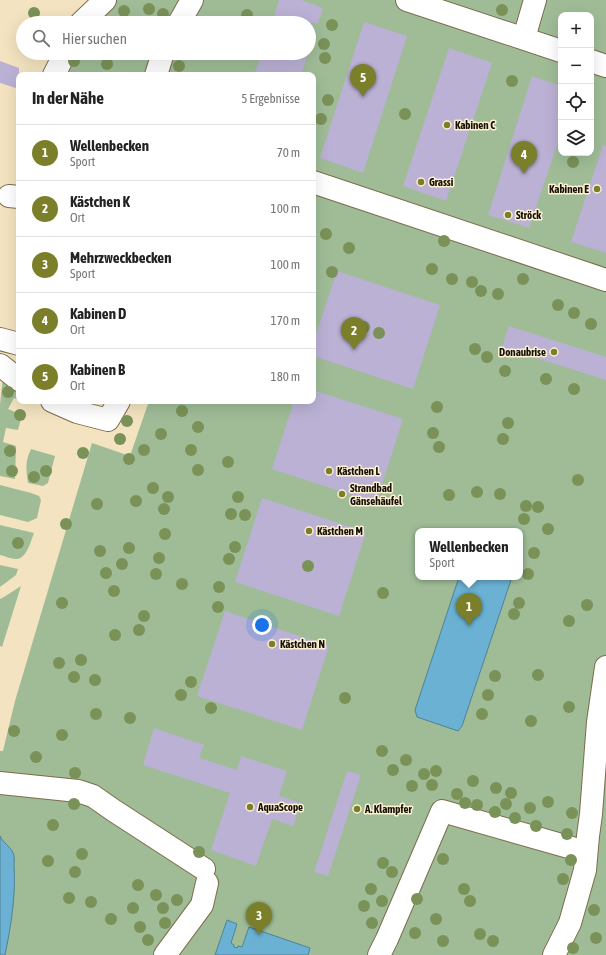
<!DOCTYPE html>
<html lang="de">
<meta charset="utf-8">
<style>
body{margin:0;font-family:"Asap Condensed",sans-serif;background:#f6f6f6;color:#222}
.controls{position:absolute;right:12px;top:12px;display:grid;overflow:hidden;border-radius:8px;box-shadow:0 4px 16px #0002}
.controls button{width:36px;height:36px;display:grid;place-items:center;padding:0;border:0;border-bottom:1px solid #e0e0e0;background:#fff;color:#222;font:20px sans-serif}
.you{position:absolute;left:262px;top:625px;width:14px;height:14px;margin:-10px;border:3px solid #fff;border-radius:50%;background:#1a73e8;box-shadow:0 0 0 6px #1a73e833}
.badge{display:grid;place-items:center;width:26px;height:26px;border-radius:50%;background:#7c7f29;color:#fff;font-size:13px;font-weight:700}
.pin{position:absolute;translate:-50% -33px;filter:drop-shadow(0 1px 2px #0008)}
.pin::after{content:'';position:absolute;top:21px;width:14px;height:12px;background:inherit;clip-path:polygon(0 0,100% 0,50% 100%)}
.popup{position:absolute;left:415px;top:528px;width:108px;height:52px;box-sizing:border-box;display:grid;place-content:center;border-radius:8px;background:#fff;filter:drop-shadow(0 1px 3px #0005);font-size:13px;white-space:nowrap;color:#767676}
.popup b{font-size:15px;color:#222}
.popup::after{content:'';position:absolute;left:50%;top:100%;margin-left:-8px;border:8px solid transparent;border-top-color:#fff}
.list{margin:0;padding:0;list-style:none}
h2{display:flex;justify-content:space-between;align-items:center;height:52px;margin:0;padding:0 16px;font-size:17px}
h2 small{font-size:13px;font-weight:400;color:#767676}
.list li{display:grid;grid-template-columns:26px 1fr auto;gap:12px;align-items:center;box-sizing:border-box;height:56px;padding:0 16px;border-top:1px solid #e0e0e0}
.list b{display:block;font-size:15px;white-space:nowrap}
.list p{margin:0;font-size:13px;white-space:nowrap;color:#767676}
.list em{font-size:13px;font-style:normal;color:#767676}
.icon{flex:none;width:22px;height:22px;fill:none;stroke:currentColor;stroke-width:2;stroke-linecap:round;stroke-linejoin:round}
.map{position:relative;flex:none;width:606px;height:955px;overflow:hidden}
.search{position:absolute;background:#fff;box-shadow:0 4px 16px #0002;left:16px;top:16px;width:300px;height:44px;display:flex;align-items:center;gap:10px;box-sizing:border-box;padding:0 14px;border-radius:22px;color:#767676;font-size:15px}
.panel{position:absolute;background:#fff;box-shadow:0 4px 16px #0002;left:16px;top:72px;width:300px;height:332px;border-radius:8px}
.map>svg:first-child{display:block}
</style>
<div class="map">
<svg width="606" height="955" viewBox="0 0 606 955">
<rect width="100%" height="100%" fill="#f3e3c0"/>
<path fill="#9fbc97" fill-rule="evenodd" d="M92,0H606V955H0V751H3L15,701L92,443L130,456L149,401H313V75H46L55,53H309V23H69ZM561,15H591V153H561ZM418,531H520V577H418Z
M3,376L19,388V400L14,398L8,409L22,415L18,430L6,428L3,442L16,446L15,479L0,476V405Z
M31,449L55,456L48,483L43,486L28,483C26,469 25,462 31,449Z
M0,485L31,493L39,496L41,500L37,518L28,522L0,515Z
M0,525L34,533C31,540 27,559 16,559C11,559 5,556 0,555Z
M0,565L18,569L16,575L0,587Z
M21,586L2,647L0,646V599L4,597Z"/>
<path fill="#6ab1d4" stroke="#508196" d="M459,577H512L462,726L458,731L417,717L415,710Z
M0,836C3,843 11,847 13,853C15,856 14,862 14,865C16,895 11,926 5,955H0Z
M227,920L237,924L231,943L234,945V947L237,948L238,946L242,947L249,927L310,948L308,955H215Z"/>
<path fill="#bab1d4" d="M279,0H301L323,8L318,23H272Z
M364,22L407,36L363,173L320,158Z
M449,48L492,63L446,201L403,186Z
M262,53H308L301,75H254Z
M0,61L19,68V89L0,83Z
M532,76L561,86V133L529,228L488,215Z
M603,145L606,146V253L571,242Z
M337,271L440,305L413,389L313,356V343Z
M509,326L606,357V380L502,347Z
M313,390L403,419L376,503L272,469L294,401H313Z
M262,498L366,532L339,616L235,582Z
M225,611L329,646L302,730L197,696Z
M154,728L204,745L199,758L237,770L241,756L287,771L279,796L301,803L293,826L272,819L256,866L211,850L230,793L143,765Z
M347,771L361,775L328,876L314,872Z"/>
<g fill="none" stroke-linecap="round" stroke-linejoin="round">
<defs>
<path id="minor" d="M407,0L561,51
M81,23L105,0
M179,23L192,0
M524,38L535,0
M591,61L606,66
M54,75L65,53
M156,75L163,53
M313,182L606,280
M9,196L19,197
M0,339L19,344
M0,365L19,380
M52,401L77,412L108,420L119,401
M606,667L598,722L606,724
M0,783L78,791L93,796L113,810L204,869
M165,955L202,905L207,883
M379,955L387,939L442,811L586,852
M554,955L570,923L585,870L588,836L591,814L598,722"/>
</defs>
<use href="#minor" stroke="#7b6d4c" stroke-width="24"/>
<use href="#minor" stroke="#fff" stroke-width="22"/>
</g>
<g fill="#7a9258">
<circle cx="149" cy="9" r="6"/>
<circle cx="502" cy="10" r="6"/>
<circle cx="124" cy="11" r="6"/>
<circle cx="34" cy="13" r="6"/>
<circle cx="163" cy="14" r="6"/>
<circle cx="247" cy="15" r="6"/>
<circle cx="332" cy="25" r="6"/>
<circle cx="324" cy="44" r="6"/>
<circle cx="325" cy="58" r="6"/>
<circle cx="74" cy="61" r="6"/>
<circle cx="107" cy="64" r="6"/>
<circle cx="179" cy="66" r="6"/>
<circle cx="512" cy="81" r="6"/>
<circle cx="328" cy="100" r="6"/>
<circle cx="405" cy="114" r="6"/>
<circle cx="321" cy="119" r="6"/>
<circle cx="573" cy="162" r="6"/>
<circle cx="326" cy="234" r="6"/>
<circle cx="444" cy="241" r="6"/>
<circle cx="349" cy="248" r="6"/>
<circle cx="432" cy="269" r="6"/>
<circle cx="332" cy="272" r="6"/>
<circle cx="452" cy="279" r="6"/>
<circle cx="523" cy="279" r="6"/>
<circle cx="472" cy="282" r="6"/>
<circle cx="481" cy="291" r="6"/>
<circle cx="498" cy="294" r="6"/>
<circle cx="558" cy="305" r="6"/>
<circle cx="574" cy="313" r="6"/>
<circle cx="591" cy="324" r="6"/>
<circle cx="364" cy="327" r="6"/>
<circle cx="379" cy="333" r="6"/>
<circle cx="475" cy="349" r="6"/>
<circle cx="487" cy="357" r="6"/>
<circle cx="505" cy="371" r="6"/>
<circle cx="546" cy="379" r="6"/>
<circle cx="574" cy="389" r="6"/>
<circle cx="8" cy="392" r="6"/>
<circle cx="437" cy="407" r="6"/>
<circle cx="182" cy="411" r="6"/>
<circle cx="20" cy="415" r="6"/>
<circle cx="127" cy="421" r="6"/>
<circle cx="508" cy="423" r="6"/>
<circle cx="198" cy="427" r="6"/>
<circle cx="433" cy="433" r="6"/>
<circle cx="161" cy="434" r="6"/>
<circle cx="120" cy="439" r="6"/>
<circle cx="503" cy="439" r="6"/>
<circle cx="439" cy="447" r="6"/>
<circle cx="144" cy="450" r="6"/>
<circle cx="191" cy="450" r="6"/>
<circle cx="10" cy="451" r="6"/>
<circle cx="83" cy="453" r="6"/>
<circle cx="129" cy="459" r="6"/>
<circle cx="228" cy="462" r="6"/>
<circle cx="198" cy="470" r="6"/>
<circle cx="12" cy="471" r="6"/>
<circle cx="46" cy="471" r="6"/>
<circle cx="34" cy="477" r="6"/>
<circle cx="578" cy="480" r="6"/>
<circle cx="153" cy="488" r="6"/>
<circle cx="477" cy="492" r="6"/>
<circle cx="500" cy="494" r="6"/>
<circle cx="449" cy="495" r="6"/>
<circle cx="168" cy="497" r="6"/>
<circle cx="238" cy="497" r="6"/>
<circle cx="136" cy="501" r="6"/>
<circle cx="97" cy="504" r="6"/>
<circle cx="526" cy="506" r="6"/>
<circle cx="538" cy="507" r="6"/>
<circle cx="164" cy="509" r="6"/>
<circle cx="231" cy="514" r="6"/>
<circle cx="245" cy="515" r="6"/>
<circle cx="524" cy="519" r="6"/>
<circle cx="66" cy="524" r="6"/>
<circle cx="548" cy="529" r="6"/>
<circle cx="165" cy="534" r="6"/>
<circle cx="18" cy="543" r="6"/>
<circle cx="235" cy="547" r="6"/>
<circle cx="129" cy="548" r="6"/>
<circle cx="100" cy="551" r="6"/>
<circle cx="534" cy="553" r="6"/>
<circle cx="159" cy="558" r="6"/>
<circle cx="229" cy="559" r="6"/>
<circle cx="122" cy="564" r="6"/>
<circle cx="308" cy="566" r="6"/>
<circle cx="106" cy="573" r="6"/>
<circle cx="156" cy="574" r="6"/>
<circle cx="528" cy="574" r="6"/>
<circle cx="182" cy="584" r="6"/>
<circle cx="219" cy="587" r="6"/>
<circle cx="114" cy="591" r="6"/>
<circle cx="383" cy="593" r="6"/>
<circle cx="62" cy="603" r="6"/>
<circle cx="519" cy="603" r="6"/>
<circle cx="587" cy="605" r="6"/>
<circle cx="218" cy="607" r="6"/>
<circle cx="514" cy="614" r="6"/>
<circle cx="144" cy="616" r="6"/>
<circle cx="569" cy="621" r="6"/>
<circle cx="139" cy="630" r="6"/>
<circle cx="115" cy="635" r="6"/>
<circle cx="81" cy="660" r="6"/>
<circle cx="59" cy="663" r="6"/>
<circle cx="538" cy="675" r="6"/>
<circle cx="495" cy="676" r="6"/>
<circle cx="74" cy="677" r="6"/>
<circle cx="95" cy="680" r="6"/>
<circle cx="191" cy="682" r="6"/>
<circle cx="181" cy="695" r="6"/>
<circle cx="488" cy="695" r="6"/>
<circle cx="345" cy="698" r="6"/>
<circle cx="569" cy="707" r="6"/>
<circle cx="211" cy="708" r="6"/>
<circle cx="96" cy="714" r="6"/>
<circle cx="482" cy="714" r="6"/>
<circle cx="130" cy="718" r="6"/>
<circle cx="531" cy="721" r="6"/>
<circle cx="14" cy="731" r="6"/>
<circle cx="62" cy="735" r="6"/>
<circle cx="382" cy="751" r="6"/>
<circle cx="36" cy="757" r="6"/>
<circle cx="406" cy="760" r="6"/>
<circle cx="393" cy="770" r="6"/>
<circle cx="436" cy="771" r="6"/>
<circle cx="75" cy="773" r="6"/>
<circle cx="424" cy="774" r="6"/>
<circle cx="473" cy="781" r="6"/>
<circle cx="432" cy="785" r="6"/>
<circle cx="412" cy="786" r="6"/>
<circle cx="496" cy="788" r="6"/>
<circle cx="511" cy="793" r="6"/>
<circle cx="457" cy="794" r="6"/>
<circle cx="548" cy="802" r="6"/>
<circle cx="465" cy="803" r="6"/>
<circle cx="74" cy="804" r="6"/>
<circle cx="506" cy="804" r="6"/>
<circle cx="477" cy="805" r="6"/>
<circle cx="530" cy="808" r="6"/>
<circle cx="495" cy="812" r="6"/>
<circle cx="572" cy="813" r="6"/>
<circle cx="515" cy="818" r="6"/>
<circle cx="53" cy="825" r="6"/>
<circle cx="536" cy="826" r="6"/>
<circle cx="567" cy="834" r="6"/>
<circle cx="199" cy="852" r="6"/>
<circle cx="82" cy="854" r="6"/>
<circle cx="443" cy="859" r="6"/>
<circle cx="571" cy="860" r="6"/>
<circle cx="48" cy="861" r="6"/>
<circle cx="383" cy="863" r="6"/>
<circle cx="75" cy="872" r="6"/>
<circle cx="392" cy="872" r="6"/>
<circle cx="563" cy="879" r="6"/>
<circle cx="138" cy="885" r="6"/>
<circle cx="371" cy="889" r="6"/>
<circle cx="464" cy="889" r="6"/>
<circle cx="156" cy="895" r="6"/>
<circle cx="69" cy="898" r="6"/>
<circle cx="417" cy="899" r="6"/>
<circle cx="177" cy="900" r="6"/>
<circle cx="382" cy="901" r="6"/>
<circle cx="470" cy="901" r="6"/>
<circle cx="91" cy="902" r="6"/>
<circle cx="364" cy="906" r="6"/>
<circle cx="133" cy="908" r="6"/>
<circle cx="163" cy="908" r="6"/>
<circle cx="594" cy="910" r="6"/>
<circle cx="111" cy="919" r="6"/>
<circle cx="436" cy="919" r="6"/>
<circle cx="165" cy="923" r="6"/>
<circle cx="372" cy="923" r="6"/>
<circle cx="140" cy="927" r="6"/>
<circle cx="415" cy="933" r="6"/>
<circle cx="480" cy="934" r="6"/>
<circle cx="596" cy="938" r="6"/>
<circle cx="148" cy="940" r="6"/>
<circle cx="443" cy="941" r="6"/>
<circle cx="493" cy="941" r="6"/>
<circle cx="573" cy="948" r="6"/>
</g>
<g fill="#7c7f29" stroke="#fef1d4" stroke-width="1.5">
<circle cx="447" cy="125" r="4"/>
<circle cx="421" cy="182" r="4"/>
<circle cx="597" cy="189" r="4"/>
<circle cx="508" cy="215" r="4"/>
<circle cx="554" cy="352" r="4"/>
<circle cx="329" cy="471" r="4"/>
<circle cx="342" cy="494" r="4"/>
<circle cx="309" cy="531" r="4"/>
<circle cx="272" cy="644" r="4"/>
<circle cx="250" cy="807" r="4"/>
<circle cx="357" cy="809" r="4"/>
</g>
<g text-anchor="middle" dominant-baseline="central" stroke-width="3" stroke-linejoin="round" paint-order="stroke">
<g font-size="11" font-weight="bold" fill="#151004" stroke="#fef1d4" text-anchor="start">
<text x="455" y="125">Kabinen C</text>
<text x="429" y="182">Grassi</text>
<text x="589" y="189" text-anchor="end">Kabinen E</text>
<text x="516" y="215">Ströck</text>
<text x="546" y="352" text-anchor="end">Donaubrise</text>
<text x="337" y="471">Kästchen L</text>
<text x="350" y="488">Strandbad<tspan x="350" dy="13">Gänsehäufel</tspan></text>
<text x="317" y="531">Kästchen M</text>
<text x="280" y="644">Kästchen N</text>
<text x="258" y="807">AquaScope</text>
<text x="365" y="809">A. Klampfer</text>
</g>
</g>
</svg>
<div class="controls">
<button>+</button>
<button>−</button>
<button><svg class="icon" aria-label="locate" viewBox="0 0 24 24"><circle cx="12" cy="12" r="6"/><path d="M12 2v4M12 18v4M2 12h4M18 12h4"/></svg></button>
<button><svg class="icon" aria-label="layers" viewBox="0 0 24 24"><path d="M12 4l9 5-9 5-9-5zM3 14l9 5 9-5"/></svg></button>
</div>
<div class="you"></div>
<div class="pin badge" style="left:469px;top:626px">1</div>
<div class="popup"><b>Wellenbecken</b>Sport</div>
<div class="pin badge" style="left:354px;top:350px">2</div>
<div class="pin badge" style="left:259px;top:935px">3</div>
<div class="pin badge" style="left:524px;top:174px">4</div>
<div class="pin badge" style="left:363px;top:97px">5</div>
<div class="search"><svg class="icon" aria-label="search" viewBox="0 0 24 24"><circle cx="10" cy="10" r="6"/><path d="M15 15l6 6"/></svg>Hier suchen</div>
<section class="panel">
<h2>In der Nähe<small>5 Ergebnisse</small></h2>
<ul class="list">
<li><span class="badge">1</span><div><b>Wellenbecken</b><p>Sport</p></div><em>70 m</em></li>
<li><span class="badge">2</span><div><b>Kästchen K</b><p>Ort</p></div><em>100 m</em></li>
<li><span class="badge">3</span><div><b>Mehrzweckbecken</b><p>Sport</p></div><em>100 m</em></li>
<li><span class="badge">4</span><div><b>Kabinen D</b><p>Ort</p></div><em>170 m</em></li>
<li><span class="badge">5</span><div><b>Kabinen B</b><p>Ort</p></div><em>180 m</em></li>
</ul>
</section>
</div>
